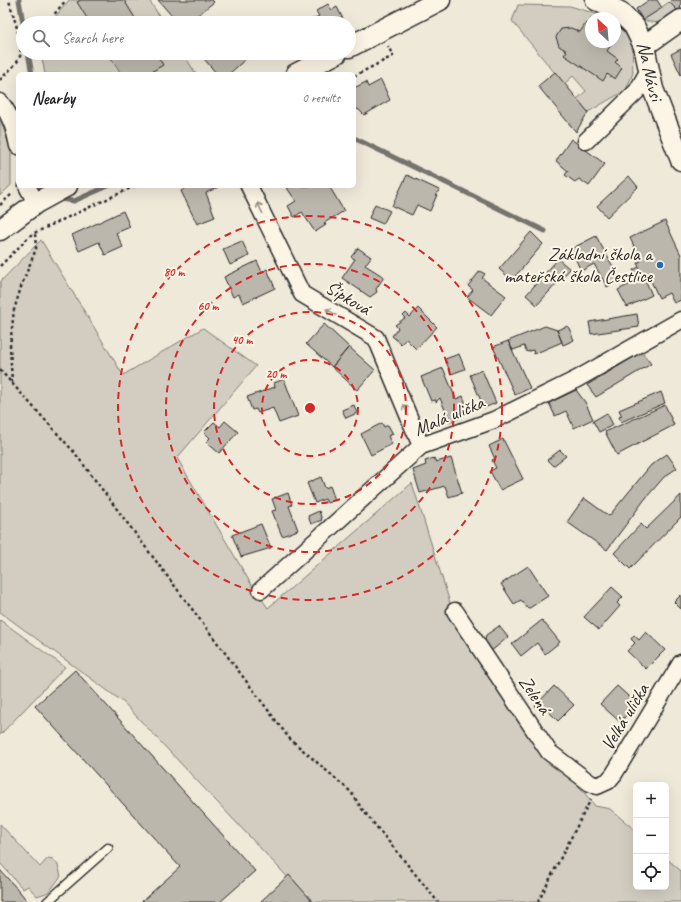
<!DOCTYPE html>
<meta charset="utf-8">
<style>
body{margin:0;font-family:Caveat,sans-serif;background:#f2f2f2;color:#202124}
.controls{position:absolute;right:12px;bottom:12px;display:grid;overflow:hidden;border-radius:6px;box-shadow:0 4px 16px #0002}
.controls button{width:36px;height:36px;display:grid;place-items:center;padding:0;border:0;border-bottom:1px solid #e0e0e0;background:#fff;color:#202124;font:20px sans-serif}
.compass{position:absolute;left:585px;top:12px;width:36px;height:36px;border-radius:50%;background:#fff;box-shadow:0 4px 16px #0002;rotate:334deg}
.list{margin:0;padding:0;list-style:none}
h2{display:flex;justify-content:space-between;align-items:center;height:52px;margin:0;padding:0 16px;font-size:17px}
h2 small{font-size:13px;font-weight:400;color:#757577}
.icon{flex:none;width:22px;height:22px;fill:none;stroke:currentColor;stroke-width:2;stroke-linecap:round;stroke-linejoin:round}
.map{position:relative;flex:none;width:681px;height:902px;overflow:hidden}
.search{position:absolute;background:#fff;box-shadow:0 4px 16px #0002;left:16px;top:16px;width:340px;height:44px;display:flex;align-items:center;gap:10px;box-sizing:border-box;padding:0 14px;border-radius:22px;color:#757577;font-size:15px}
.panel{position:absolute;background:#fff;box-shadow:0 4px 16px #0002;left:16px;top:72px;width:340px;height:116px;border-radius:6px}
.map>svg:first-child{display:block}
</style>
<div class="map">
<svg width="681" height="902" viewBox="0 0 681 902">
<rect width="100%" height="100%" fill="#efe9da"/>
<filter id="ink" filterUnits="userSpaceOnUse"><feTurbulence type="fractalNoise" baseFrequency=".025" numOctaves="2"/><feDisplacementMap in="SourceGraphic" scale="8" xChannelSelector="R" yChannelSelector="G"/><feConvolveMatrix kernelMatrix="1 2 1 2 8 2 1 2 1" color-interpolation-filters="sRGB"/></filter>
<g filter="url(#ink)">
<path fill="#d2cdc0" stroke="#7e7c76" d="M69,0H149L164,23H50Z
M669,2L680,13C670,22 656,25 643,20Z
M518,5L570,6L603,16L606,18H591V42H615V25L632,37L633,73L626,90L588,112L577,99L586,91L573,76L564,84L512,21Z
M41,53H183L196,74H45Z
M0,118L11,151V185L0,196Z
M41,240L123,375L203,328L256,366L177,458L251,584L268,608L412,483L452,609L539,737L595,806L610,809L636,831V887H666V858L681,871V902H311L123,702L0,612V282Z
M0,620L65,667L0,735Z
M0,824L40,867L48,858L53,859L58,865L61,876L49,892L37,896L28,886L23,889L0,863Z"/>
<g fill="none" stroke-linecap="round" stroke-linejoin="round">
<path stroke="#75736d" stroke-width="5" d="M19,0L23,23
M28,53L32,74
M354,138L545,231
M60,199L74,201L108,186"/>
</g>
<path fill="#bcb7ac" stroke="#2b2b2b" d="M81,0H124L138,23H90L77,2Z
M158,0H212L214,2L193,19L192,18L185,23H178Z
M649,0H657L662,8L643,20L636,9Z
M671,0H681L680,13L669,2Z
M328,4L332,10L337,7L345,23H305L319,16L316,11Z
M586,23L591,25V42H608L611,45L607,51L618,59L615,62L622,68L615,79L607,74L603,81L564,55L567,51L559,46L556,37L561,29L571,28L580,32Z
M681,49V75L671,54Z
M108,53H156L163,65L148,74H121Z
M199,53H246L249,56L229,74H217Z
M555,72L588,112L576,132L538,86Z
M381,80L390,100L364,115L358,109L354,110V88L366,82L368,87Z
M571,139L605,164L589,186L579,179L575,182L565,175L568,171L556,161Z
M407,175L439,190L430,211L417,205L412,215L392,206Z
M629,176L638,187L607,217L597,206Z
M189,186H220L206,193L215,217L197,224L181,191Z
M291,186H329L344,211L324,223L326,225L315,232L302,212L294,217L288,206L296,201L287,188Z
M375,204L390,211L383,224L369,218Z
M123,211L130,227L116,233L123,247L105,255L99,242L79,251L72,235Z
M665,221L681,255V300L674,303L669,293L659,298L647,273L643,275L652,295L627,307L618,290L638,280L633,270L639,267L637,263L641,261L630,238Z
M531,232L543,244L512,280L499,269Z
M596,236L620,279L607,287L594,264L581,271L571,249Z
M242,241L249,256L230,265L223,249Z
M358,248L371,257L365,265L384,277L376,289L377,292L370,297L342,278L355,259L351,257Z
M558,259L570,269L537,305L526,295Z
M257,261L262,272L267,269L275,288L243,303L239,294L233,297L224,277Z
M480,271L485,274L482,278L506,296L491,315L467,297L473,290L468,286Z
M418,308L437,327L416,349L406,339L401,344L392,336L398,328L395,325L405,318L403,316L406,313L410,317Z
M637,314L639,327L591,334L589,322Z
M324,324L349,347L332,367L306,344Z
M545,326L557,330L562,342L534,354L533,350L527,352L524,346L513,350L508,341Z
M568,326L574,340L563,345L557,330Z
M508,341L530,388L515,395L493,347Z
M349,347L375,370L357,390L332,367Z
M642,352L651,364L596,397L587,385Z
M459,354L465,369L451,374L445,359Z
M443,368L456,399L463,396L469,412L462,414L463,417L450,422L440,398L436,402V400L431,401L421,377Z
M482,370L496,403L484,408L470,375Z
M284,379L298,416L279,423L273,408L258,413L256,409L252,410L247,397L275,387L274,383Z
M576,390L585,402L593,419L574,428L566,411L555,416L549,403Z
M661,392L665,403L621,422L619,417L622,416L619,410Z
M354,405L357,413L346,418L342,410Z
M665,405L674,425L617,455L605,432Z
M607,413L613,425L599,432L593,421Z
M225,421L238,432L219,453L206,442L210,438L204,432L214,422L220,427Z
M382,423L384,427L388,425L393,434L388,436L392,444L371,455L361,434Z
M503,439L523,479L500,490L490,471L496,468L492,460L495,459L489,446Z
M560,450L566,456L553,466L547,460Z
M667,454L677,468L664,477L645,499L607,550L567,522L584,498L609,516L651,465Z
M434,458L436,462L451,458L462,493L449,497L445,486L420,493L413,470L426,465L425,461Z
M321,477L325,488L330,486L335,500L327,503L325,499L315,503L307,483Z
M288,493L292,505L289,506L298,530L282,536L272,511L276,510L272,499Z
M681,495V517L630,569L614,553L641,524L646,529Z
M319,511L322,520L311,524L308,516Z
M261,524L271,548L241,557L232,535Z
M528,566L548,596L528,609L521,600L514,604L501,584Z
M612,587L623,597L617,603L620,606L599,630L584,617Z
M681,595V609L674,602Z
M542,620L560,642L545,654L537,643L521,656L512,644Z
M499,626L508,637L489,653L484,645L486,635Z
M646,632L665,650L646,669L627,651L635,643L631,639L634,635L639,640Z
M75,670L255,871L220,902H141L180,867L35,706Z
M554,686L574,705L558,721L545,708L542,713L535,706Z
M617,686L637,704L620,722L600,704Z
M0,870L20,892L28,902H0Z
M289,875L313,902H260Z"/>
<g fill="none" stroke-linecap="round" stroke-linejoin="round">
<defs>
<path id="service" d="M47,902L108,848"/>
<path id="minor" d="M0,102C11,115 15,130 18,146
M586,141L637,91L649,70
M27,186L36,203
M249,186L302,294L376,338L421,446
M261,590L421,446L494,420L577,379L681,320
M455,611L549,752L590,783L597,786L608,781L614,774L681,663"/>
<g id="tertiary">
<path id="s1" d="M596,0L620,12L634,26L644,46L653,89L681,160"/>
<path d="M644,46L681,20"/>
<path d="M349,47L440,0"/>
<path d="M296,74L337,53"/>
<path d="M0,230L36,203L67,186"/>
</g>
</defs>
<use href="#service" stroke="#2b2b2b" stroke-width="11"/>
<use href="#minor" stroke="#2b2b2b" stroke-width="19"/>
<use href="#tertiary" stroke="#2b2b2b" stroke-width="23"/>
<path stroke="#2b2b2b" stroke-width="2.5" stroke-dasharray="3 3" stroke-linecap="butt" d="M47,23L66,0
M19,38L23,36
M354,76L393,56L388,46
M0,80C6,73 15,66 19,59C25,47 12,13 9,0
M0,205L13,193
M0,266L32,234L135,186
M0,370L74,452L289,738L351,792L362,809L438,902
M12,383L10,346L14,310L22,284L36,249L35,232
M538,902L591,799"/>
<use href="#service" stroke="#fcf5e5" stroke-width="8"/>
<use href="#minor" stroke="#fcf5e5" stroke-width="16"/>
<use href="#tertiary" stroke="#fcf5e5" stroke-width="20"/>
</g>
<defs><path id="oneway-shaft" d="M-6 0H5M1.5-3L5.5 0L1.5 3" fill="none" stroke-width="1.6" stroke-linecap="round" stroke-linejoin="round"/></defs>
<g stroke="#949088">
<use href="#oneway-shaft" transform="translate(260 208) rotate(-116)"/>
<use href="#oneway-shaft" transform="translate(331 312) rotate(-149)"/>
<use href="#oneway-shaft" transform="translate(406 410) rotate(-113)"/>
</g>
</g>
<g fill="none" stroke="#d62828" stroke-width="2" stroke-dasharray="7 5">
<circle cx="310" cy="408" r="48"/>
<circle cx="310" cy="408" r="96"/>
<circle cx="310" cy="408" r="144"/>
<circle cx="310" cy="408" r="192"/>
</g>
<circle fill="#1f6fb2" stroke="#fcf5e5" stroke-width="1.5" cx="660" cy="265" r="4"/>
<g text-anchor="middle" dominant-baseline="central" stroke-width="4" stroke-linejoin="round" paint-order="stroke">
<g font-size="19" fill="#2b2b2b" stroke="#fcf5e5">
<text stroke="none"><textPath href="#s1" startOffset="95">Na Návsi</textPath></text>
<text transform="translate(348 298) rotate(31)">Šípková</text>
<text transform="translate(449 416) rotate(-23)">Malá ulička</text>
<text transform="translate(535 695) rotate(56)">Zelená</text>
<text transform="translate(625 717) rotate(-59)">Velká ulička</text>
</g>
<g font-size="19" fill="#2b2b2b" stroke="#fcf5e5" text-anchor="end">
<text x="652" y="254">Základní škola a<tspan x="652" dy="22">mateřská škola Čestlice</tspan></text>
</g>
</g>
<circle cx="310" cy="408" r="6" fill="#d62828" stroke="#fcf5e5" stroke-width="2"/>
<g font-size="12" text-anchor="middle" font-weight="bold" fill="#d62828" stroke="#fcf5e5" stroke-width="4" stroke-linejoin="round" paint-order="stroke">
<text x="174" y="276">80 m</text>
<text x="208" y="310">60 m</text>
<text x="242" y="344">40 m</text>
<text x="276" y="378">20 m</text>
</g>
</svg>
<div class="controls">
<button>+</button>
<button>−</button>
<button><svg class="icon" aria-label="locate" viewBox="0 0 24 24"><circle cx="12" cy="12" r="6"/><path d="M12 2v4M12 18v4M2 12h4M18 12h4"/></svg></button>
</div>
<svg class="compass" viewBox="-18 -18 36 36"><path d="M0-13l5 13h-10z" fill="#e53935"/><path d="M0 13l5-13h-10z" fill="#757577"/></svg>
<div class="search"><svg class="icon" aria-label="search" viewBox="0 0 24 24"><circle cx="10" cy="10" r="6"/><path d="M15 15l6 6"/></svg>Search here</div>
<section class="panel">
<h2>Nearby<small>0 results</small></h2>
<ul class="list">
</ul>
</section>
</div>
